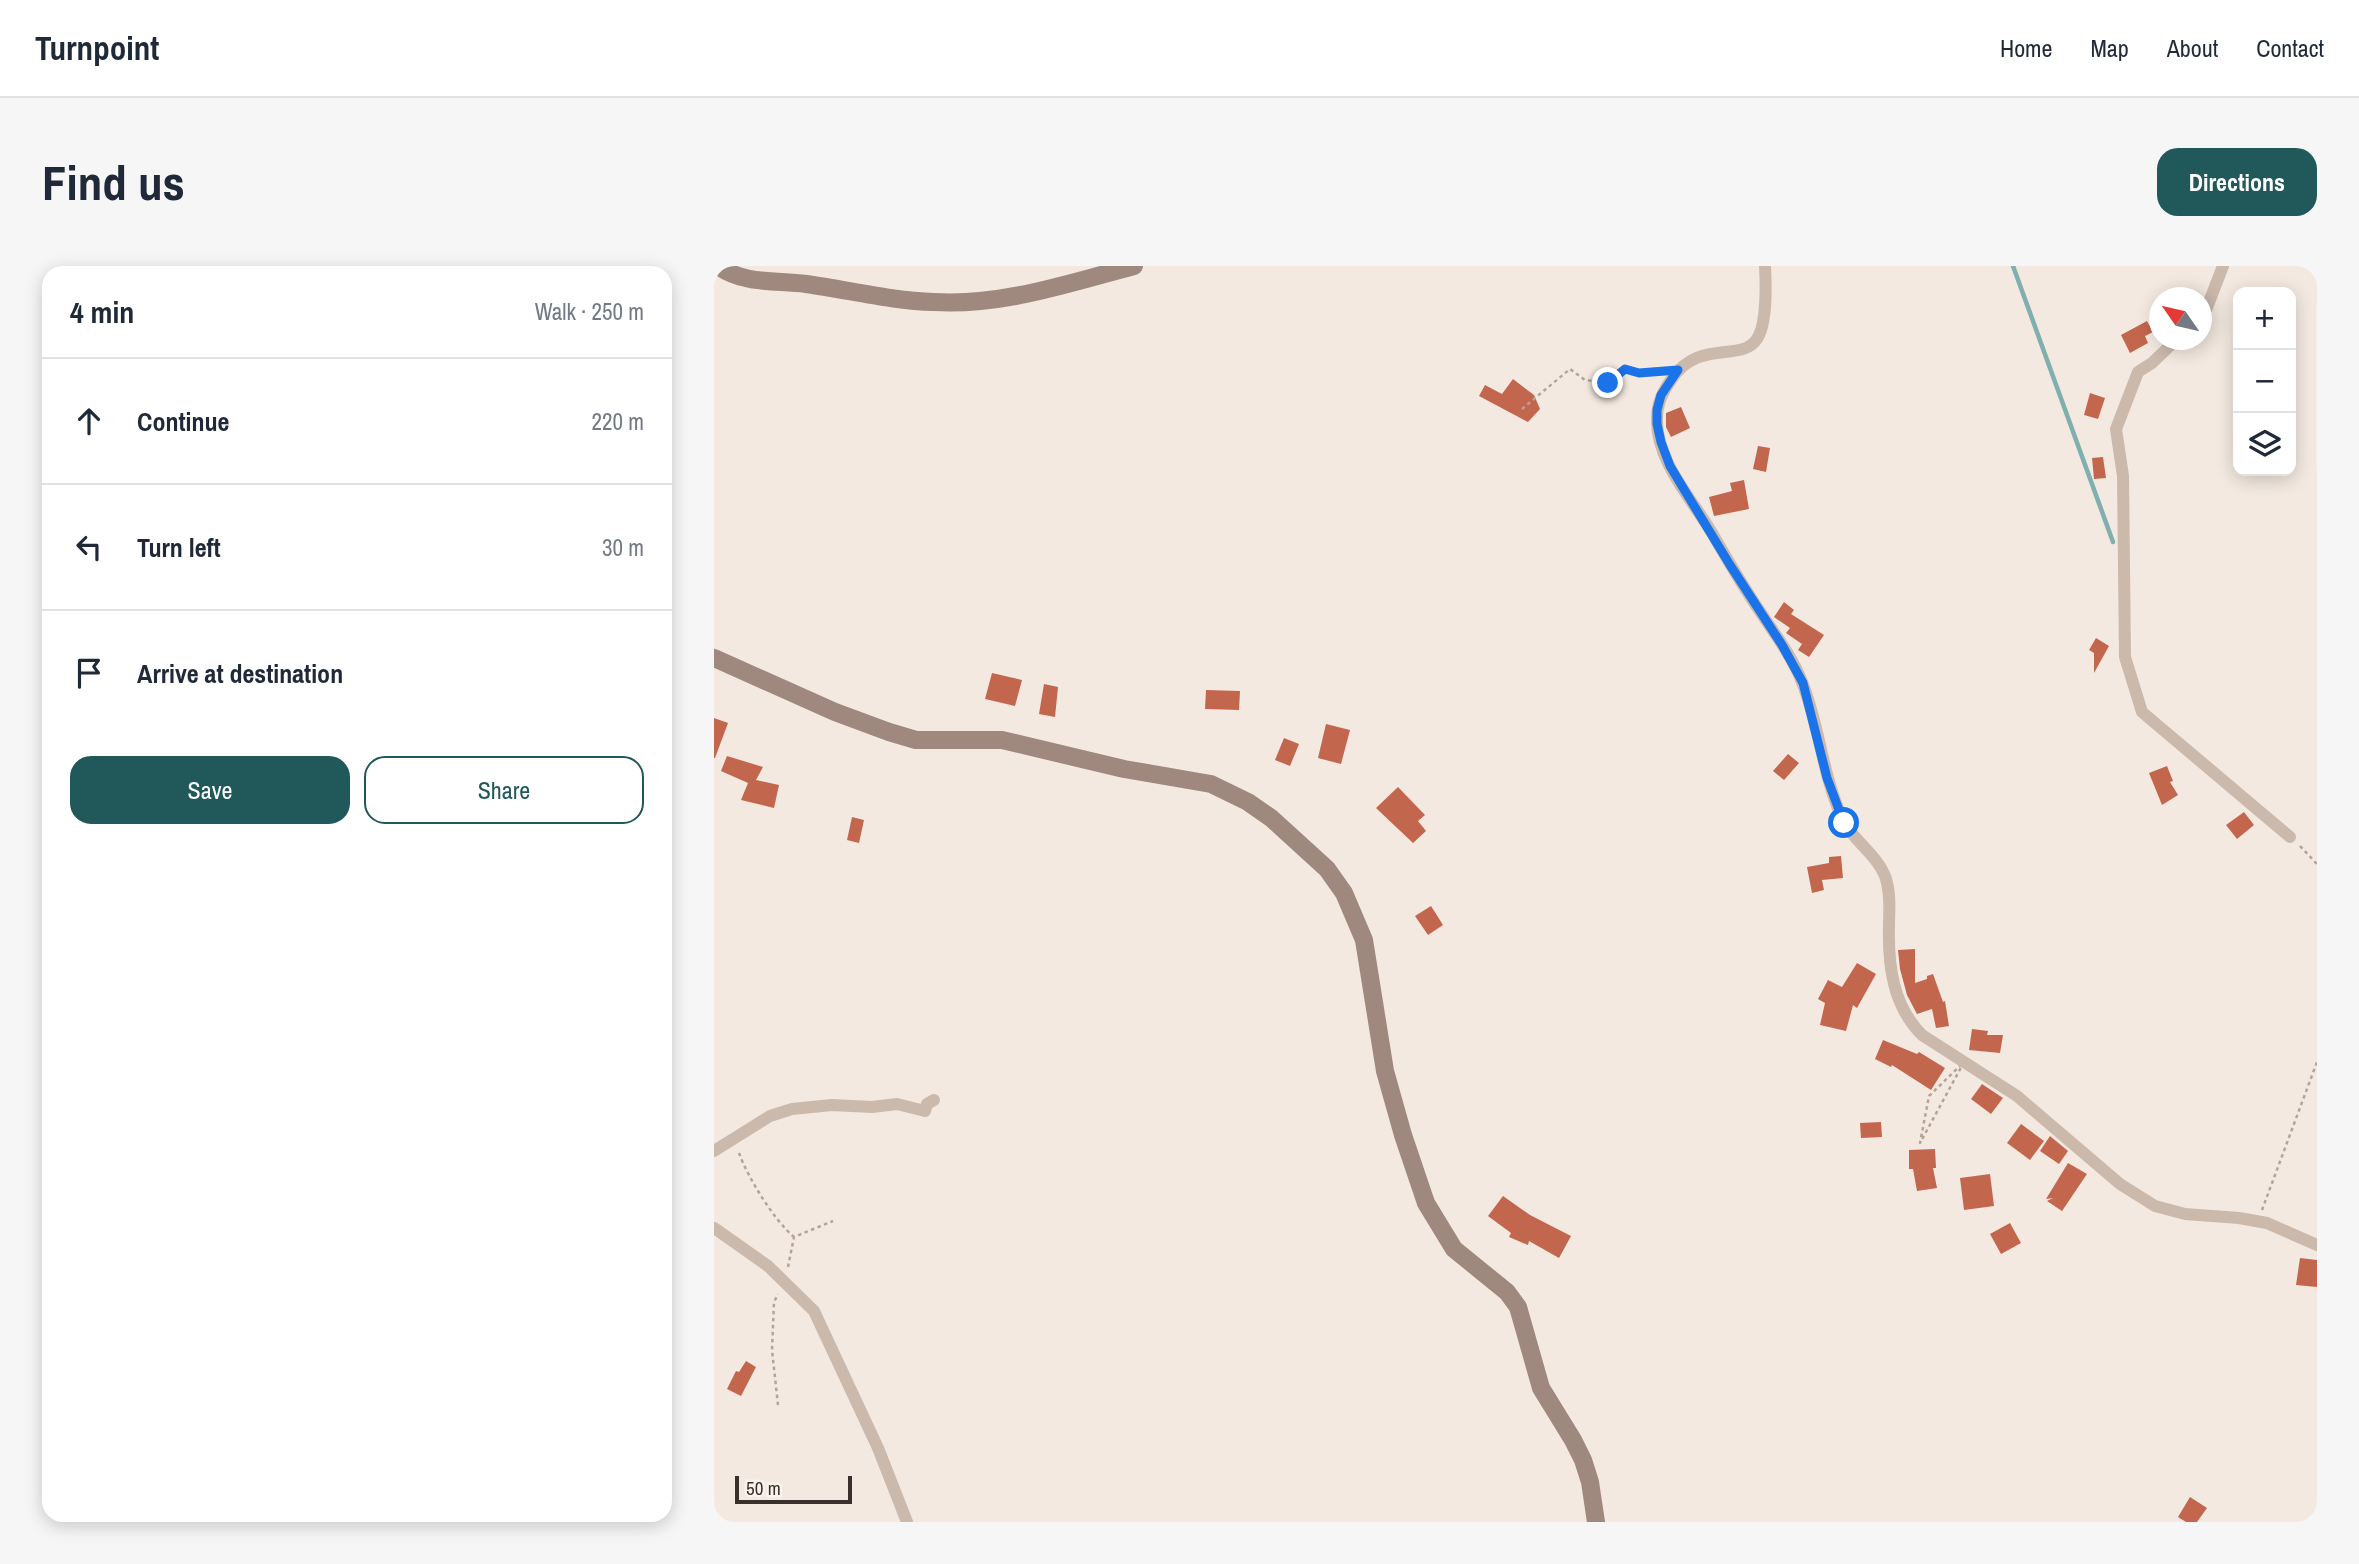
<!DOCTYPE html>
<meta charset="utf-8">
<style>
body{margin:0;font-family:"Archivo Narrow",sans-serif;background:#f6f6f7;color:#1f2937}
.controls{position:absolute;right:21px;top:21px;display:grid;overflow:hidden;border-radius:14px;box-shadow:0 4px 18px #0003}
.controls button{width:63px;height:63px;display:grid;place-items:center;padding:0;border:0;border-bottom:2px solid #e0e1e3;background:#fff;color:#1f2937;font:35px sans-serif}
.compass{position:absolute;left:1435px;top:21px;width:63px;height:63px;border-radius:50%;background:#fff;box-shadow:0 4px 18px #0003;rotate:304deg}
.scale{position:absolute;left:21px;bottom:18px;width:117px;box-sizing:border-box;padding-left:7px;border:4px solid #392f2b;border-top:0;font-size:19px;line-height:24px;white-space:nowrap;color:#392f2b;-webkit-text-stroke:5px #faf3ec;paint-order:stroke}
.stop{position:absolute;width:21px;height:21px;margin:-16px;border:5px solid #1a73e8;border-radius:50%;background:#fff}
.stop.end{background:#1a73e8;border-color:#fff;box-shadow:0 2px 7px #0008}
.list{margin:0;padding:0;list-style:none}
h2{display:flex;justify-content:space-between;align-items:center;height:91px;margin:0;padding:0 28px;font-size:30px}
h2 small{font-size:23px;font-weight:400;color:#747a83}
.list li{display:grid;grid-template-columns:46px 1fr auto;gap:21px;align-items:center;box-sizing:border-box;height:126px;padding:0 28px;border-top:2px solid #e0e1e3}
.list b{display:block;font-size:26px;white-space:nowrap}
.list em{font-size:23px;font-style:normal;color:#747a83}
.actions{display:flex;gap:14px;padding:21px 28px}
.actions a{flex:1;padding:16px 0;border:2px solid #21585a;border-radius:21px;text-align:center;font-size:24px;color:#21585a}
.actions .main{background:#21585a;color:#fff}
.icon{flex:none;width:38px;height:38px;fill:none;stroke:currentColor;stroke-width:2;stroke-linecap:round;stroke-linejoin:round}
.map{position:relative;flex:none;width:1603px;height:1256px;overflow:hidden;border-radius:21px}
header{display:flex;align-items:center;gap:42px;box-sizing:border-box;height:98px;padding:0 35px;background:#fff;border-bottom:2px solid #e0e1e3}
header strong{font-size:33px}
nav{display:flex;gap:38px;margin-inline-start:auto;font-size:24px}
.intro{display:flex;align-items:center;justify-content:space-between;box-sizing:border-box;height:168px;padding:0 42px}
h1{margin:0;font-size:49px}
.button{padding:18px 32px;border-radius:21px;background:#21585a;color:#fff;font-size:24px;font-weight:700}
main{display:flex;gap:42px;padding:0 42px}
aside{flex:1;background:#fff;border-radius:21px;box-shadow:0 4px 18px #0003}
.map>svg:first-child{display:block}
</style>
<header>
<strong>Turnpoint</strong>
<nav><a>Home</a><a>Map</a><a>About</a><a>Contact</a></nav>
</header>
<div class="intro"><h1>Find us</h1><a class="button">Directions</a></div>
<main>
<aside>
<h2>4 min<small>Walk · 250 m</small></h2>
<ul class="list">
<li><svg class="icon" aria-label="ahead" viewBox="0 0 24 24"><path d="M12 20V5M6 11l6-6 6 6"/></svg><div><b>Continue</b></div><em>220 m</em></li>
<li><svg class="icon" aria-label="left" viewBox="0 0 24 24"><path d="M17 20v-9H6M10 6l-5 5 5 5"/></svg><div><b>Turn left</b></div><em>30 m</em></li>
<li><svg class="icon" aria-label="arrive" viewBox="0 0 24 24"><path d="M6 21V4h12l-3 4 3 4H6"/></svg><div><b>Arrive at destination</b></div></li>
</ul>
<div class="actions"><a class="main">Save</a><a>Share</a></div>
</aside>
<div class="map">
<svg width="1603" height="1256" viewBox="0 0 1603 1256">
<rect width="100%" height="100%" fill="#f3e9e0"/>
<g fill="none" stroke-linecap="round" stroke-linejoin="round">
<path stroke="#7fafaf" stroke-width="4.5" d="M1299,0L1399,276"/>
</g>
<path fill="#c3664e" d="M1433,55L1439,66L1431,70L1434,77L1416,87L1407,69Z
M799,113L820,129L826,143L814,156L765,130L771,119L788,128Z
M1376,127L1391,132L1384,153L1370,149Z
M967,141L976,162L957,171L952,161V147Z
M1044,180L1056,182L1052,206L1039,203Z
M1389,191L1392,212L1380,213L1378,192Z
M1030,214L1035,243L1000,250L995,231L1018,225L1016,217Z
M1070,336L1080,344L1077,348L1110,369L1095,391L1084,384L1088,378L1072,367L1076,362L1060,351Z
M1382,372L1395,380L1380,407V387L1375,384Z
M278,407L308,414L301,440L271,433Z
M330,418L344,421L341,451L325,448Z
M492,424L526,425L525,444L491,443Z
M0,452L14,457L1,492H0Z
M612,458L636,464L627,498L604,492Z
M570,472L585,478L576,500L561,494Z
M1074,488L1085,497L1070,514L1059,505Z
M13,490L49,501L42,514L65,519L60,542L27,534L34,517L7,505Z
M1453,500L1459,515L1456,516L1464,529L1448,539L1435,507Z
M684,521L711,549L704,555L712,565L699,577L662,542Z
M1530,546L1540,559L1523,573L1512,559Z
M138,551L150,554L145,577L133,574Z
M1127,590L1129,612L1108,614L1110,624L1098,627L1093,601L1115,597V591Z
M717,640L729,659L714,669L701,650Z
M1201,683V717L1213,713V710L1219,708L1229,736L1231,735L1235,760L1222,762L1218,743L1203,748L1193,729L1186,703L1184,684Z
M1143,697L1162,708L1143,742L1139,739L1132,765L1106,759L1111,737L1104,733L1114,714L1128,721Z
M1258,763L1274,765L1273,769H1289L1286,787L1255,784Z
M1169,774L1203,788L1205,786L1231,802L1217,824L1178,799L1177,801L1161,793Z
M1268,818L1289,832L1277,848L1257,833Z
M1167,856L1168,871L1147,872L1146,857Z
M1307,858L1330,875L1316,894L1293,877Z
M1336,870L1354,885L1345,898L1326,885Z
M1221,883L1222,902H1219L1223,922L1203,925L1199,903H1195V884Z
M1354,897L1373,908L1348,945L1333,935L1339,932L1332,933Z
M1276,908L1280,940L1250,944L1246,912Z
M789,930L816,949L857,970L845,992L815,975L814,979L795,971L797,967L774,950Z
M1296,957L1307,977L1287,988L1276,968Z
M1586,992L1603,994V1021L1582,1019Z
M32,1095L42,1101L27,1130L13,1123L22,1105L25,1106Z
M1476,1231L1493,1242L1483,1256H1472L1464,1251Z"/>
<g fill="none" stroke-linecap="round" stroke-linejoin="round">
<path stroke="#b7a396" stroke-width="2.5" stroke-dasharray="3.5 3.5" stroke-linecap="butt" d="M808,143L856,103L871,114L894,117L911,103L925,107L946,105
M1586,580L1603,598
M1250,796L1206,877L1215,830Z
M25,887C34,912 60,954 80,971
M1548,944L1603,796
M74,1001L80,971L119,955
M64,1139L58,1084L60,1036L64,1028"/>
<path stroke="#cbb9ac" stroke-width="12" d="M1051,0C1052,18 1053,58 1043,73C1027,97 984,72 957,114C948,127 943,138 943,153C942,195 978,233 998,267C1013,293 1028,319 1045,344C1060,367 1078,390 1088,416C1106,461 1108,509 1129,554C1139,575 1165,590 1172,613C1177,629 1175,645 1175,661C1174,700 1179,740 1208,769L1303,830L1406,918L1441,940L1471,948L1525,952L1553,957L1603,979
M1488,49L1492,44L1509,0
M1462,74L1438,97L1424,106L1402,163L1409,210L1411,391L1428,446L1576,571
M0,885L56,850L78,843L118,839L158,841L183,838L211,845L213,838L220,834
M0,962L54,1000L100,1045L164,1182L193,1256"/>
<path stroke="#9f887d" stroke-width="18" d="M4,0C31,19 62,14 92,18C135,24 178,35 220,36C289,40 355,17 420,0
M0,392L121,446L175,466L202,474H288L410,503L497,518L534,536L557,552L613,603L630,627L650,674L671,805L689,869L712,937L740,983L793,1026L804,1041L827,1122L859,1174L869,1194L876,1216L882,1256"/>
</g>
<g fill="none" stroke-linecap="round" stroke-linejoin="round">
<path stroke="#1a73e8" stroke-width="9" d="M894,117L911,103L925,107L964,104L947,129L943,144V158L947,176L956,200L971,225L1016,299L1068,379L1089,417L1113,512L1130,557"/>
</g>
</svg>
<div class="controls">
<button>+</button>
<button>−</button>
<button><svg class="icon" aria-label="layers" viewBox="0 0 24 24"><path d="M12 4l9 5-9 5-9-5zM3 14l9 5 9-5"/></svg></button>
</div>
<svg class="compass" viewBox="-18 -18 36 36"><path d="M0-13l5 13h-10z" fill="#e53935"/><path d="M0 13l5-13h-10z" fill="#747a83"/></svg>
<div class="scale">50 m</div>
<div class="stop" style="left:1130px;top:557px"></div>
<div class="stop end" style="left:894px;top:117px"></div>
</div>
</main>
